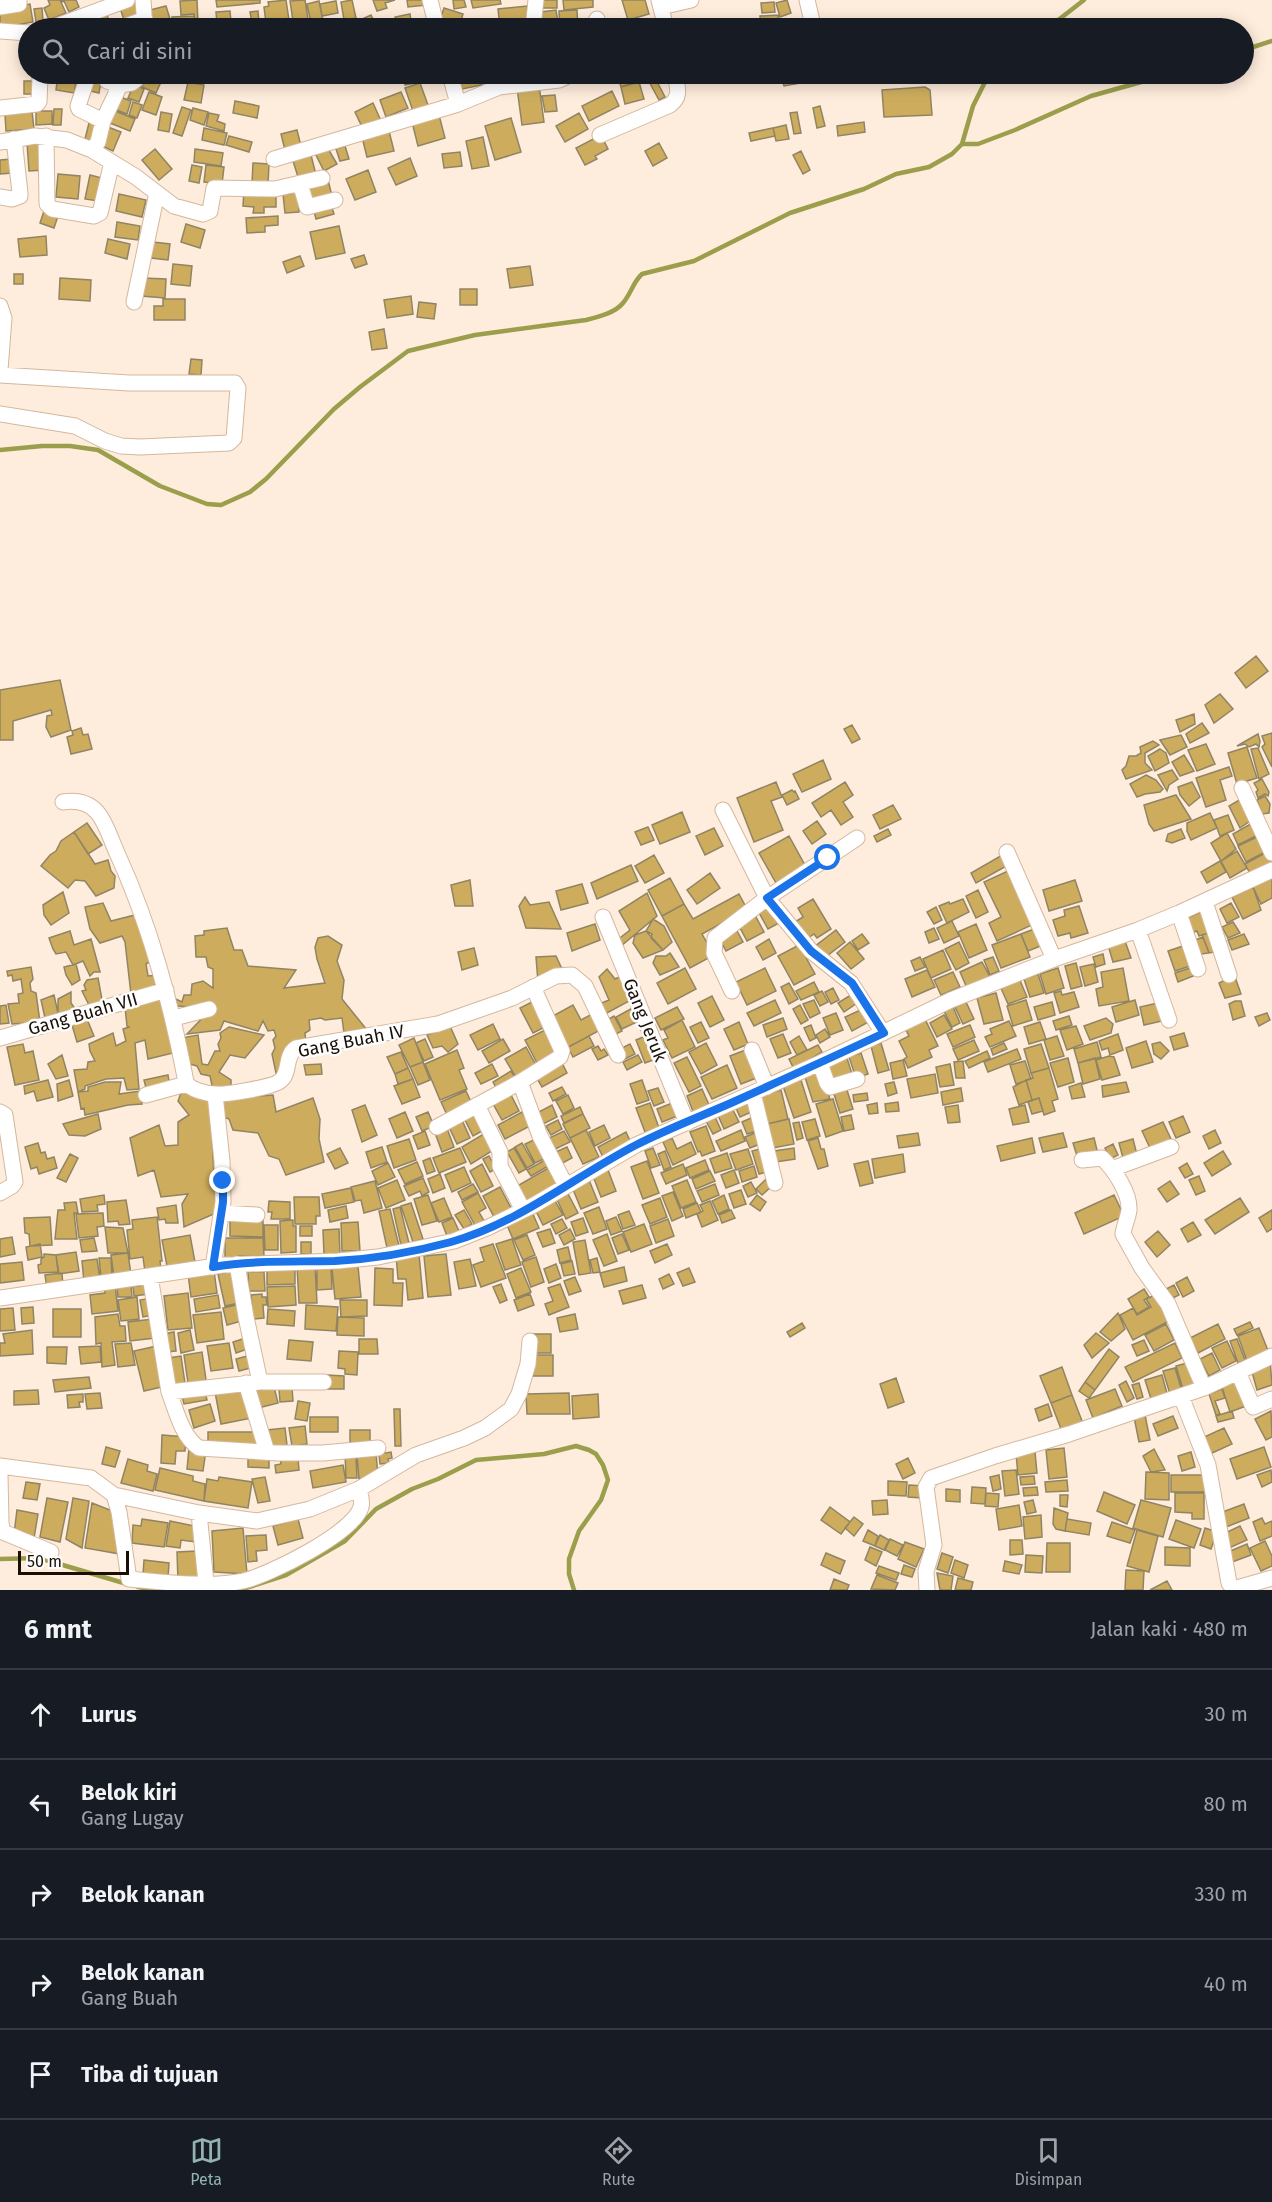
<!DOCTYPE html>
<html lang="id">
<meta charset="utf-8">
<style>
body{margin:0;font-family:"Fira Sans",sans-serif;background:#242831;color:#f1f3f6}
.scale{position:absolute;left:18px;bottom:15px;width:111px;box-sizing:border-box;padding-left:6px;border:3px solid #190f06;border-top:0;font-size:16px;line-height:21px;white-space:nowrap;color:#190f06;-webkit-text-stroke:4px #fdfdfd;paint-order:stroke}
.stop{position:absolute;width:18px;height:18px;margin:-14px;border:4px solid #1a73e8;border-radius:50%;background:#fff}
.stop.end{background:#1a73e8;border-color:#fff;box-shadow:0 2px 6px #0008}
.list{margin:0;padding:0;list-style:none}
h2{display:flex;justify-content:space-between;align-items:center;height:78px;margin:0;padding:0 24px;font-size:26px}
h2 small{font-size:20px;font-weight:400;color:#9ea1a6}
.list li{display:grid;grid-template-columns:39px 1fr auto;gap:18px;align-items:center;box-sizing:border-box;height:90px;padding:0 24px;border-top:2px solid #363941}
.list b{display:block;font-size:22px;white-space:nowrap}
.list p{margin:0;font-size:20px;white-space:nowrap;color:#9ea1a6}
.list em{font-size:20px;font-style:normal;color:#9ea1a6}
.icon{flex:none;width:33px;height:33px;fill:none;stroke:currentColor;stroke-width:2;stroke-linecap:round;stroke-linejoin:round}
.map{position:relative;flex:none;width:1272px;height:1590px;overflow:hidden}
.search{position:absolute;background:#171b24;box-shadow:0 3px 15px #0003;left:18px;right:18px;top:18px;height:66px;display:flex;align-items:center;gap:15px;box-sizing:border-box;padding:0 21px;border-radius:33px;color:#9ea1a6;font-size:22px}
.sheet{height:528px;background:#171b24}
nav{display:flex;justify-content:space-around;align-items:center;box-sizing:border-box;height:84px;border-top:2px solid #363941;background:#171b24;font-size:16px;color:#9ea1a6}
nav a{display:grid;justify-items:center;gap:3px}
nav .on{color:#92b3af}
.map>svg:first-child{display:block}
</style>
<div class="map">
<svg width="1272" height="1590" viewBox="0 0 1272 1590">
<rect width="100%" height="100%" fill="#feecdc"/>
<g fill="none" stroke-linecap="round" stroke-linejoin="round">
<path stroke="#9b9e4b" stroke-width="4.5" d="M1042,28L1057,21L1084,0
M1244,50L1272,41
M962,144H978L1015,130L1091,96L1170,74
M0,450L42,446H70L98,450L160,486L207,504L221,505L250,492L266,479L334,409L360,387L408,351L475,335L586,320C598,317 615,313 623,303C631,294 633,282 642,274L694,261L790,213L864,189L896,174L929,167L952,154L962,144L973,106L989,74
M0,1559L39,1558L127,1584
M138,1587L153,1590
M240,1590L286,1575L345,1541L376,1509L412,1489L438,1479L476,1460L544,1454L576,1446L589,1450L596,1454L603,1465L608,1480L601,1500L579,1531L569,1559V1574L574,1590"/>
</g>
<path fill="#cdad5d" stroke="#918463" stroke-width="1.5" d="M48,0H60L66,13L49,20L44,8L50,5Z
M61,0H76L79,7L69,12L64,1L62,2Z
M136,0L145,17L125,23L119,5Z
M197,0L198,23H195L194,14L181,15L180,1Z
M216,0H260V3L217,7Z
M286,0L289,20L266,23L264,7L269,6L268,2Z
M305,0L308,19L293,21L290,1Z
M352,0L356,18L344,20L341,2Z
M373,0H395L385,3L387,8L377,11Z
M407,0H426V5L408,7Z
M453,0H464L466,7L454,9Z
M471,0H500L501,4L473,8Z
M543,0H557V8H543Z
M563,0H593V7L564,10Z
M622,0H645L649,14L628,20Z
M787,0L791,13L780,17L776,3Z
M319,1L324,26L312,28L307,4Z
M336,1L338,13L322,16L320,4Z
M774,2L775,12L762,13L761,3Z
M30,4L33,22L0,28V9Z
M166,6L170,19L153,23L150,10Z
M527,6L529,25L500,28L498,9Z
M42,8L43,21L36,22L34,9Z
M444,8L463,14L459,28L439,23Z
M556,10L559,28H543L541,12Z
M577,10L578,28H560L559,11Z
M230,11L231,22L217,24L216,12Z
M258,11L259,23H252L250,12Z
M106,12L110,24L91,28L88,17Z
M410,14L412,28H396L395,17Z
M371,15L377,28H350L349,25Z
M778,15L779,27L761,28L760,16Z
M194,16L195,28H173L172,17Z
M606,19L621,28H600Z
M653,20L655,28H628L627,26Z
M170,21L171,28H153L152,24Z
M308,21L309,27L292,28L291,24Z
M58,74L77,76L74,93L56,90Z
M89,74L102,75L99,93L86,90Z
M203,74H231V81L204,82Z
M403,74H418L420,82L405,85Z
M458,74H479L482,85L462,89Z
M617,74H637L631,75L633,83L621,87Z
M653,74L665,97L659,100L646,76Z
M799,75L801,83L784,86L782,78Z
M147,76L161,82L156,93L142,87Z
M24,81H35L34,94H24Z
M188,82L204,85L201,103L184,100Z
M639,82L644,99L625,104L621,87Z
M420,83L428,105L413,111L405,88Z
M134,84L144,89L139,102L128,98Z
M539,85L544,122L522,125L517,88Z
M925,87L930,90L932,115L884,117L882,90Z
M612,91L619,106L589,121L582,106Z
M149,92L162,97L156,115L142,110Z
M401,92L408,108L386,117L380,100Z
M555,95L557,111L545,112L542,96Z
M118,96L131,101L127,114L114,109Z
M235,101L259,106L257,118L233,113Z
M133,102L142,105L137,118L129,115Z
M373,103L382,123L364,131L355,112Z
M820,106L825,126L817,128L813,108Z
M182,107L191,110L182,136L173,133Z
M193,108L208,112L204,125L190,120Z
M54,109H62L61,125H53Z
M110,109L135,119L130,131L105,121Z
M32,111L34,129L6,131L5,114Z
M36,111H52V124L36,125Z
M161,112L172,114L169,132L158,130Z
M797,112L801,133L794,134L790,113Z
M209,113L219,115L217,121L225,124L224,131L206,126Z
M579,113L588,129L565,142L556,126Z
M439,115L445,138L418,146L412,122Z
M511,118L521,152L495,160L485,126Z
M90,119L100,121L95,141L85,139Z
M864,122L865,132L838,136L837,126Z
M786,125L789,139L776,141L773,128Z
M108,127L121,132L113,151L100,145Z
M204,128L227,133L224,145L202,140Z
M773,128L775,136L751,141L749,133Z
M297,130L302,150L286,154L281,134Z
M389,131L394,151L367,157L362,137Z
M601,135L608,149L595,156L597,159L585,165L576,148Z
M229,136L252,142L249,152L226,145Z
M483,137L489,166L472,169L466,141Z
M42,141L44,170L29,171L27,142Z
M659,143L667,158L653,166L645,151Z
M345,146L349,159L340,161L336,149Z
M327,147L337,164L324,171L315,153Z
M155,149L172,169L159,180L142,160Z
M195,149L223,153L221,166L194,162Z
M801,151L810,170L803,174L793,155Z
M460,152L462,166L444,168L442,154Z
M311,155L316,175L299,180L293,161Z
M410,158L417,176L396,185L388,168Z
M11,159L12,173L0,174V160Z
M253,163L269,164L268,184L252,183Z
M192,165L202,167L199,183L189,181Z
M206,165L224,167L222,184L204,182Z
M368,170L376,192L355,200L346,179Z
M58,174L80,176L78,199L56,197Z
M90,175L102,178L98,201L85,199Z
M328,180L333,200L313,204L308,185Z
M244,190L276,191V207H264V213H253L254,207L243,206Z
M298,193L299,212L285,213L283,194Z
M119,194L146,200L142,217L116,211Z
M330,202L334,214L316,219L313,207Z
M45,208L59,213L54,228L40,223Z
M278,216V225L265,226V232L247,233L246,218Z
M117,222L140,226L138,240L115,237Z
M186,224L205,230L200,248L181,242Z
M339,226L345,253L316,259L310,232Z
M46,236L47,255L20,257L18,239Z
M108,239L130,244L127,259L105,253Z
M153,242L170,244L168,260L151,258Z
M364,255L367,264L355,268L351,259Z
M300,256L304,266L287,273L283,262Z
M173,264L192,266L190,286L171,284Z
M530,266L533,285L510,288L507,269Z
M14,274H23V284H14Z
M60,278L91,280L90,301L59,299Z
M143,278L166,279L165,298L141,296Z
M460,289H477V305H460Z
M411,296L413,314L387,318L384,300Z
M163,299H185V320H154V306H163Z
M419,302L436,304L434,319L417,317Z
M384,329L387,348L372,350L369,332Z
M191,359L202,360L201,375L189,374Z
M1256,656L1268,671L1246,688L1235,673Z
M60,680L71,730L51,737L46,727L47,716L52,715L51,710L13,721V740H0V690Z
M1220,694L1233,709L1214,723L1205,705Z
M1194,714L1195,724L1180,732L1176,720Z
M1202,723L1209,733L1190,743L1186,734Z
M852,725L860,739L852,743L844,729Z
M81,728L83,735L88,734L92,749L71,754L67,737L73,735L72,731Z
M1272,733V767L1262,747L1265,744L1262,736Z
M1258,734L1260,741L1259,747L1256,744L1249,747L1245,744L1237,746Z
M1181,735L1187,747L1170,755L1160,740Z
M1153,741L1159,745L1145,753V763L1152,770L1126,779L1122,770L1126,766L1129,756H1136L1141,753L1140,747Z
M1206,744L1215,764L1197,771L1188,750Z
M1247,747L1257,778L1237,784L1228,753Z
M1258,748L1269,774L1259,779L1251,749Z
M1160,749L1166,753L1169,763L1155,771L1148,756Z
M1184,755L1194,771L1180,776L1172,762Z
M823,760L831,779L802,792L793,774Z
M1229,767L1232,776L1220,780L1226,800L1206,807L1196,778Z
M1172,770L1178,779L1169,785L1167,791L1158,775Z
M1146,775L1156,780L1163,789L1160,792L1145,794L1137,797L1130,784Z
M1262,779L1269,792L1268,796L1265,794L1258,798L1256,792L1258,790L1254,783Z
M776,782L782,797L771,801L783,830L754,842L737,798Z
M845,782L853,795L843,802L853,817L841,825L831,810L821,817L812,803Z
M1192,782L1200,797L1189,806L1180,795L1178,787Z
M792,790L794,792L795,791L799,799L787,805L782,795Z
M1176,795L1191,819L1154,831L1149,824L1144,805Z
M1265,796L1270,804L1269,813L1262,814L1257,800Z
M1241,799L1253,819L1240,828L1229,806Z
M893,805L901,819L880,829L873,815Z
M682,812L690,832L660,844L652,825Z
M1210,813L1217,828L1191,840L1187,831V823Z
M1228,815L1234,830L1220,836L1214,820Z
M817,821L826,834L812,844L803,831Z
M1254,822L1260,834L1238,845L1233,834Z
M87,823L102,845L88,854L74,832Z
M648,827L654,840L641,845L635,832Z
M714,828L723,846L705,855L696,836Z
M888,829L891,835L877,842L874,836Z
M1181,829L1185,838L1172,843L1166,841L1168,834Z
M74,832L95,864L108,860L111,871L115,876L114,888L96,896L85,881L75,880L68,888L41,866L50,855L56,851L61,841Z
M1227,833L1236,849L1221,861L1211,843Z
M789,836L806,867L776,883L759,853Z
M1259,836L1267,851L1246,862L1238,846Z
M1237,851L1247,868L1230,878L1221,861Z
M1267,852L1272,862V867L1252,877L1245,864Z
M1004,854L1010,864L976,883L971,873Z
M654,855L664,873L645,883L635,866Z
M1220,861L1226,872L1207,883L1201,872Z
M631,865L638,881L597,899L591,883Z
M1010,870L1034,924L997,941L989,923L1001,917L984,882Z
M710,873L720,888L697,904L687,890Z
M1270,874L1272,879V898L1261,904L1253,887Z
M670,878L684,904L662,916L648,890Z
M470,880L473,906H455L451,885Z
M1075,880L1082,901L1049,911L1043,890Z
M582,884L588,903L561,910L556,891Z
M1253,887L1261,910L1243,919L1232,897Z
M978,890L988,912L976,918L966,896Z
M63,892L69,913L51,925L44,915L43,905Z
M647,893L657,916L621,946L616,941L630,930L619,911Z
M739,894L747,909L702,934L714,955L690,968L662,916L684,904L693,919Z
M525,897L530,905L549,902L561,929L526,928L519,906Z
M813,899L831,929L817,938L814,934L805,940L795,922L803,917L798,908Z
M963,899L969,912L947,923L939,906L949,902L950,904Z
M103,903L111,921L135,915L151,961L146,964L148,976L159,975V982L147,991L131,994L125,942L122,936L100,943L90,929L85,907Z
M1231,903L1239,917L1227,923L1220,909Z
M769,905L779,923L768,929L758,911Z
M1079,906L1088,933L1071,938L1070,933L1058,936L1053,920L1065,916L1064,910Z
M936,907L942,920L934,924L927,912Z
M1203,911L1211,932L1199,936L1197,931L1189,934L1183,920Z
M755,915L764,932L747,941L738,924Z
M653,919L664,926L672,942L663,950L651,938L652,934L646,931Z
M952,921L959,936L944,943L937,928Z
M1233,922L1240,933L1228,938L1222,927Z
M595,924L600,940L572,951L567,933Z
M976,924L987,950L969,958L958,932Z
M227,928L234,950H242L248,966L296,970L284,988L325,983L317,959L315,947L318,938L328,936L342,945L337,961L344,980L342,999L367,1030L344,1033L342,1018L325,1020L321,1018L309,1020L310,1030L305,1033L306,1044L283,1070L276,1073L272,1054L275,1048L273,1040L276,1036L274,1030L268,1031L263,1021L258,1031L224,1021L220,1030L187,1034L212,1008L177,1006L176,999L182,1002L184,995H191L192,984L203,981L213,988V969L208,967L206,957H196L195,936L204,935V931Z
M934,928L939,939L929,943L925,932Z
M1037,928L1043,945L1028,951L1021,934Z
M736,929L743,942L726,951L719,938Z
M836,930L845,942L823,959L814,947Z
M70,931L74,945L91,939L100,972H94L90,976L83,961L73,965L66,952L56,954L53,949L49,938Z
M646,931L663,950L643,958L633,943L635,935Z
M1211,932L1220,951L1209,953L1202,935Z
M862,934L869,943L858,950L852,941Z
M1021,934L1030,957L1001,968L992,945Z
M1244,934L1249,944L1232,950L1228,940Z
M1203,937L1209,953L1194,955L1190,942Z
M769,939L776,953L763,960L756,947Z
M1125,941L1131,958L1113,962L1108,945Z
M850,942L864,959L851,969L837,953Z
M959,942L969,963L956,970L945,949Z
M799,945L815,974L794,985L778,956Z
M1183,946L1190,966L1175,971L1168,951Z
M474,948L478,965L462,970L458,952Z
M943,950L951,969L931,978L923,959Z
M670,953L679,967L660,975L653,963L656,956H666Z
M1103,954L1105,964L1096,967L1093,957Z
M556,956L563,971L538,982L536,957Z
M920,957L925,967L915,971L911,961Z
M993,957L999,971L990,975L984,960Z
M982,962L990,977L967,988L960,972Z
M1076,963L1082,986L1071,989L1065,966Z
M76,964L80,980L72,985L66,975L64,967Z
M1094,964L1098,982L1085,986L1080,967Z
M31,967L33,979L30,983L31,991L36,993L40,1022L12,1024L8,1004L19,1003L18,994L23,993L21,979L13,981L12,975L8,976L7,971Z
M685,968L696,989L668,1004L657,983Z
M765,968L776,991L747,1005L736,982Z
M1058,968L1064,988L1046,994L1040,974Z
M1123,968L1129,1001L1099,1006L1096,989L1103,987L1101,972Z
M1190,968L1193,976L1178,982L1175,973Z
M607,969L615,979L624,975L633,999L605,1014L599,1004L609,1000L599,977Z
M927,970L935,987L912,997L905,979Z
M953,972L960,987L941,995L934,980Z
M1038,974L1044,993L1030,997L1024,979Z
M1235,977L1241,994L1225,998L1219,983L1229,978Z
M98,978L103,1005H89L82,991L86,990L84,985L87,980Z
M1019,978L1027,997L1008,1004L1000,986Z
M814,982L819,992L801,1000L796,991Z
M789,983L798,999L789,1004L781,987Z
M833,988L839,1000L831,1004L825,992Z
M822,991L828,1002L820,1006L814,995Z
M1061,991L1062,995L1074,992L1079,1007L1060,1013L1054,993Z
M71,992V1003L76,1010L63,1019L58,1013V999Z
M854,993L860,1001L844,1012L838,1003Z
M996,993L1003,1020L984,1024L977,998Z
M54,995L58,1013L45,1018L41,1000Z
M712,996L724,1020L710,1027L698,1003Z
M161,998L173,1053L148,1059L145,1040L135,1043L139,1089L127,1090L124,1078L106,1079L85,1086V1089L78,1092L74,1070L87,1069L88,1062L95,1061L90,1051L89,1044L113,1033L116,1046L126,1041L123,1029L129,1027L127,1026L125,1007Z
M775,1000L781,1013L754,1026L747,1013Z
M814,1000L820,1013L810,1018L803,1004Z
M1026,1000L1032,1020L1013,1026L1007,1006Z
M1135,1000L1139,1015L1116,1022L1112,1007Z
M1235,1001H1241L1245,1016L1233,1020L1229,1004Z
M532,1002L545,1027L533,1033L520,1008Z
M966,1002L974,1019L963,1024L955,1007Z
M1052,1002L1055,1015L1038,1020L1034,1007Z
M1158,1003L1162,1021L1144,1025L1140,1007Z
M6,1005L9,1023L0,1024V1006Z
M573,1005L581,1020L594,1013L602,1029L567,1048L551,1017Z
M800,1005L808,1020L801,1024L793,1009Z
M636,1006L643,1019L622,1029L616,1017Z
M677,1007L684,1019L661,1030L655,1018Z
M953,1007L960,1023L952,1027L944,1011Z
M865,1008L872,1020L852,1031L845,1017Z
M836,1013L843,1030L830,1035L823,1018Z
M1267,1013L1270,1020L1259,1026L1255,1017Z
M944,1015L952,1029L937,1037L930,1023Z
M614,1016L622,1031L612,1036L605,1021Z
M1069,1016L1072,1025L1056,1030L1053,1021Z
M924,1017L938,1046L929,1050L932,1057L908,1068L904,1059L907,1057L899,1041L909,1036L904,1026Z
M783,1018L787,1029L767,1037L763,1025Z
M1106,1018L1113,1024L1111,1033L1090,1040L1084,1026Z
M87,1019L94,1036L77,1042L72,1025Z
M682,1020L695,1047L672,1058L663,1040L668,1038L664,1030Z
M1009,1021L1016,1036L990,1047L985,1037L992,1034L990,1029Z
M701,1022L709,1038L698,1043L690,1027Z
M739,1022L748,1044L734,1050L724,1029Z
M1040,1022L1046,1039L1029,1044L1024,1027Z
M493,1024L500,1039L478,1050L470,1035Z
M811,1025L816,1038L810,1041L804,1028Z
M970,1025L975,1037L953,1047L947,1034Z
M450,1026L458,1044L448,1052L442,1046L433,1048L427,1035Z
M1076,1026L1083,1044L1067,1050L1060,1030Z
M229,1027L264,1035L245,1058L230,1055L219,1072L231,1080V1089L213,1090L210,1076L201,1074L197,1066L186,1063L181,1038L198,1035L202,1064L208,1065L215,1051H220L218,1044L221,1038L220,1033Z
M547,1029L559,1051L537,1063L525,1040Z
M825,1029L830,1037L820,1043L816,1035Z
M1184,1033L1188,1046L1174,1050L1170,1037Z
M783,1034L791,1053L778,1058L770,1039Z
M1118,1034L1123,1050L1110,1055L1108,1048L1102,1050L1099,1041Z
M648,1035L658,1058L645,1063L636,1040Z
M589,1036L594,1046L573,1057L568,1047Z
M799,1036L807,1050L797,1055L790,1042Z
M1057,1036L1064,1056L1050,1060L1044,1040Z
M414,1038L423,1062L410,1067L399,1045Z
M425,1039L433,1057L424,1061L416,1043Z
M503,1039L510,1051L489,1063L482,1051Z
M974,1040L979,1051L958,1060L953,1049Z
M1146,1041L1153,1062L1132,1068L1126,1048Z
M1097,1042L1101,1057L1078,1063L1074,1049Z
M1160,1042L1169,1051L1161,1059L1154,1054L1152,1044Z
M706,1043L717,1065L701,1074L689,1052Z
M881,1043L889,1070L878,1073L871,1046Z
M1004,1043L1007,1049L993,1055L991,1049Z
M23,1044L25,1053L33,1051L39,1080L15,1085L7,1047Z
M630,1044L635,1054L623,1060L618,1050Z
M1041,1044L1049,1068L1031,1073L1024,1049Z
M818,1045L822,1052L794,1069L789,1059Z
M598,1046L601,1051L604,1049L608,1055L598,1060L592,1049Z
M526,1047L537,1067L517,1079L505,1059Z
M748,1049L759,1077L741,1084L730,1056Z
M1017,1049L1021,1059L988,1072L984,1062Z
M457,1050L464,1068L459,1070L467,1089L440,1100L425,1064Z
M987,1051L990,1058L969,1068L965,1061Z
M401,1052L408,1068L395,1074L387,1057Z
M861,1053L868,1074L856,1078L849,1057Z
M62,1055L68,1076L56,1079L48,1064Z
M638,1055L642,1062L627,1070L623,1062Z
M846,1055L852,1074L828,1082L823,1064Z
M1109,1056L1114,1057L1120,1075L1102,1080L1096,1060Z
M687,1057L701,1086L689,1092L674,1063Z
M1068,1058L1074,1082L1058,1087L1050,1063Z
M1095,1058L1100,1079L1083,1084L1078,1063Z
M560,1059L567,1073L542,1087L535,1075Z
M903,1060L907,1076L893,1079L890,1063Z
M963,1061L965,1078H956L954,1062Z
M1025,1061L1031,1079L1016,1084L1010,1065Z
M423,1062L430,1080L418,1085L410,1067Z
M321,1064L322,1074L306,1075L304,1065Z
M492,1064L498,1076L481,1084L475,1073Z
M950,1064L954,1085L940,1087L936,1067Z
M727,1065L737,1088L712,1099L701,1077Z
M819,1066L830,1099L813,1102L804,1074Z
M408,1068L413,1079L398,1084L395,1074Z
M1049,1068L1058,1099L1052,1101L1055,1111L1044,1115L1039,1098L1032,1100L1026,1080L1033,1078L1031,1073Z
M511,1071L517,1081L498,1091L493,1082Z
M935,1074L938,1093L911,1098L907,1079Z
M168,1075L170,1088L147,1092L144,1080Z
M413,1079L420,1097L402,1104L394,1086Z
M48,1080L53,1097L37,1101L34,1091L25,1094L24,1086Z
M69,1080L73,1096L58,1101L57,1084Z
M642,1080L649,1100L637,1104L630,1084Z
M801,1080L811,1112L794,1118L783,1086Z
M1026,1080L1032,1100L1019,1105L1013,1087Z
M105,1082H121L119,1094L140,1091L142,1104L128,1105L85,1115L84,1108L81,1109L78,1092L88,1091V1087Z
M894,1082L897,1093L888,1096L885,1084Z
M1126,1082L1129,1092L1103,1097L1102,1086Z
M1081,1083L1085,1097L1072,1099L1069,1087Z
M562,1087L566,1094L553,1101L549,1093Z
M846,1087L853,1109L840,1113L833,1091Z
M658,1088L664,1102L654,1106L648,1091Z
M961,1088L963,1101L943,1105L941,1092Z
M702,1089L710,1107L694,1114L687,1096Z
M182,1090L210,1099L216,1213L184,1227L182,1204L188,1194L161,1197L154,1170L138,1176L130,1138L159,1125L165,1146L178,1145V1122L189,1115L178,1101Z
M781,1090L788,1119L767,1124L761,1095Z
M466,1091L473,1106L448,1117L441,1102Z
M510,1093L519,1111L502,1120L492,1102Z
M867,1093L868,1100L854,1102L853,1095Z
M273,1095L276,1112L313,1098L320,1119L319,1139L324,1162L286,1175L279,1159L269,1156L258,1133L233,1130L229,1119L224,1117L222,1099Z
M568,1095L574,1108L563,1114L556,1101Z
M1039,1098L1043,1111L1032,1114L1028,1102Z
M833,1099L843,1131L826,1137L816,1104Z
M751,1101L756,1110L740,1117L736,1108Z
M675,1102L680,1115L662,1122L657,1109Z
M898,1102L899,1111L886,1112L885,1104Z
M650,1103L659,1128L645,1132L636,1108Z
M877,1103L878,1113L869,1114L867,1105Z
M365,1105L377,1135L362,1142L352,1110Z
M552,1105L557,1117L543,1124L537,1113Z
M958,1105L960,1122L948,1123L945,1107Z
M1025,1105L1029,1122L1013,1125L1009,1109Z
M731,1106L739,1122L724,1129L717,1113Z
M580,1107L583,1114L564,1123L561,1116Z
M405,1112L413,1131L397,1138L389,1119Z
M428,1112L434,1126L422,1131L416,1117Z
M475,1112L484,1130L473,1136L464,1118Z
M522,1112L530,1126L505,1139L498,1125Z
M98,1114L101,1129L85,1136L69,1135L63,1124Z
M583,1114L590,1128L570,1138L563,1124Z
M851,1115L854,1129L844,1131L841,1117Z
M1183,1116L1190,1132L1176,1138L1169,1122Z
M715,1117L721,1130L713,1134L706,1121Z
M751,1118L756,1131L747,1134L742,1122Z
M789,1119L794,1144L773,1148L767,1124Z
M815,1119L820,1136L807,1140L802,1122Z
M462,1120L470,1138L457,1144L449,1127Z
M558,1120L562,1129L551,1135L546,1126Z
M799,1122L803,1138L797,1140L793,1123Z
M1163,1122L1171,1139L1150,1148L1142,1131Z
M445,1123L454,1147L442,1152L434,1130Z
M604,1125L610,1138L595,1146L589,1132Z
M706,1126L715,1151L702,1156L700,1151L698,1152L690,1132Z
M586,1130L599,1157L583,1164L570,1138Z
M741,1130L745,1141L721,1151L716,1141Z
M1215,1130L1221,1143L1209,1149L1203,1136Z
M425,1131L430,1145L418,1149L413,1136Z
M564,1131L570,1142L549,1152L543,1141Z
M487,1132L495,1149L471,1164L462,1147Z
M626,1132L631,1143L603,1157L598,1147Z
M755,1133L760,1144L750,1148L745,1137Z
M918,1133L920,1145L899,1148L897,1136Z
M1063,1133L1067,1147L1043,1152L1039,1138Z
M538,1138L548,1157L535,1163L525,1144Z
M672,1138L677,1149L691,1142L696,1154L673,1165L663,1142Z
M818,1138L821,1149H824L828,1166L818,1169L808,1141Z
M1032,1138L1035,1153L1001,1161L997,1146Z
M1094,1138L1098,1154L1078,1159L1073,1143Z
M409,1139L416,1160L394,1168L387,1146Z
M1133,1139L1137,1155L1123,1158L1119,1143Z
M38,1143L41,1153L45,1152L47,1159L54,1157L57,1168L39,1174L37,1167L31,1169L25,1147Z
M522,1143L534,1164L527,1168L515,1147Z
M1113,1144L1118,1155L1110,1159L1105,1148Z
M382,1147L387,1162L371,1168L366,1152Z
M567,1147L572,1158L557,1166L551,1154Z
M340,1148L348,1163L335,1169L327,1154Z
M460,1148L466,1162L439,1173L433,1158Z
M514,1148L526,1169L519,1173L507,1152Z
M653,1148L660,1165L651,1168L645,1151Z
M764,1148L770,1171L759,1174L752,1151Z
M794,1148L795,1159L776,1162L774,1151Z
M748,1149L753,1164L736,1170L730,1154Z
M665,1151L671,1167L664,1170L658,1154Z
M1223,1151L1231,1164L1212,1176L1204,1163Z
M727,1153L732,1168L715,1173L710,1159Z
M70,1154L78,1158L66,1182L57,1178Z
M903,1154L905,1172L875,1178L872,1159Z
M489,1156L496,1169L490,1172L483,1159Z
M430,1158L435,1171L427,1174L423,1161Z
M547,1159L550,1165L531,1176L527,1170Z
M705,1160L709,1170L690,1178L686,1168Z
M647,1161L659,1193L643,1199L631,1167Z
M868,1161L873,1183L860,1186L854,1164Z
M417,1162L423,1176L405,1184L398,1170Z
M388,1163L395,1177L378,1185L372,1171Z
M1187,1163L1193,1174L1185,1178L1179,1168Z
M482,1164L493,1186L481,1192L470,1171Z
M683,1164L687,1175L666,1184L661,1173Z
M552,1166L562,1183L522,1206L512,1189Z
M754,1166L757,1177L742,1182L739,1171Z
M464,1167L471,1183L452,1192L445,1175Z
M608,1170L616,1191L601,1197L593,1176Z
M734,1170L739,1183L726,1188L721,1175Z
M710,1171L715,1181L696,1189L692,1179Z
M440,1174L445,1188L433,1193L428,1179Z
M1199,1176L1205,1191L1196,1195L1189,1180Z
M423,1178L429,1192L422,1196L420,1191L409,1196L404,1186Z
M766,1179L772,1186L762,1195L756,1189Z
M397,1180L405,1200L386,1208L378,1188Z
M589,1180L598,1202L581,1209L572,1187Z
M687,1180L696,1202L681,1208L672,1186Z
M375,1181L382,1208L364,1213L361,1200L355,1201L351,1187Z
M1170,1181L1179,1194L1167,1202L1158,1189Z
M751,1182L757,1193L748,1197L743,1186Z
M473,1184L478,1192L462,1200L458,1192Z
M715,1184L719,1195L702,1202L697,1191Z
M500,1187L511,1208L494,1217L483,1196Z
M351,1188L354,1202L325,1208L322,1194Z
M566,1190L578,1213L566,1219L555,1195Z
M741,1190L746,1204L734,1208L729,1194Z
M673,1192L683,1216L672,1221L662,1196Z
M478,1193L486,1208L479,1212L484,1221L475,1225L462,1202Z
M104,1195L105,1204L97,1205L98,1211L82,1212L80,1199Z
M428,1195L437,1221L422,1225L414,1199Z
M724,1195L729,1209L718,1214L712,1201Z
M757,1195L766,1202L760,1211L750,1204Z
M1114,1195L1124,1216L1084,1234L1075,1213Z
M294,1197H319L320,1216H316V1224H295Z
M444,1198L452,1217L439,1222L431,1203Z
M660,1198L667,1217L650,1224L642,1205Z
M1240,1198L1249,1212L1215,1234L1205,1220Z
M554,1199L563,1215L543,1225L535,1209Z
M126,1200L130,1224L119,1225L118,1221L108,1222L107,1202Z
M269,1201L290,1202V1219H271L272,1212H268Z
M710,1201L718,1220L702,1227L697,1214L703,1211L700,1205Z
M76,1202L78,1213H74L77,1239H55L58,1210H65L64,1203Z
M411,1203L423,1239L413,1242L401,1206Z
M697,1203L701,1212L686,1218L683,1209Z
M176,1205L178,1223H166L165,1219L159,1220L157,1208Z
M346,1206L348,1218L330,1222L328,1210Z
M400,1207L409,1243L401,1245L393,1209Z
M599,1207L607,1229L593,1234L584,1213Z
M390,1209L399,1246L387,1248L379,1211Z
M464,1210L472,1224L464,1229L455,1215Z
M731,1210L735,1218L722,1223L719,1215Z
M1272,1210V1229L1267,1232L1259,1218Z
M629,1211L635,1225L623,1229L618,1215Z
M532,1212L539,1228L513,1239L506,1223Z
M103,1213L104,1226L97,1227L98,1236L79,1238L76,1214Z
M50,1217L52,1245L30,1246L29,1234L25,1233L24,1218Z
M157,1217L162,1261H160L161,1270L145,1272L143,1257L130,1259L127,1230L133,1229L132,1220Z
M230,1217H263V1237L230,1236Z
M616,1217L622,1231L611,1235L606,1221Z
M453,1218L459,1231L447,1236L442,1223Z
M583,1218L588,1232L576,1236L571,1222Z
M562,1219L567,1228L556,1234L551,1224Z
M668,1219L674,1236L656,1243L650,1226Z
M293,1220V1226H296V1252L281,1253L280,1221Z
M358,1222L360,1251H342L341,1223Z
M1193,1222L1201,1235L1188,1242L1181,1229Z
M644,1224L652,1244L631,1252L623,1232Z
M264,1225H278V1250H265Z
M300,1226H312V1236H300Z
M105,1227L123,1228L128,1253H108Z
M339,1229L340,1254L324,1255L323,1230Z
M550,1229L555,1243L543,1247L537,1233Z
M570,1229L575,1239L564,1245L559,1235Z
M1158,1231L1170,1245L1157,1257L1145,1242Z
M607,1234L617,1261L604,1266L593,1240Z
M622,1234L629,1250L618,1254L612,1238Z
M190,1235L195,1262L167,1266L162,1240Z
M527,1235L535,1255L523,1260L514,1240Z
M12,1237L15,1254L0,1257V1239Z
M94,1238L97,1251L82,1252L80,1240Z
M225,1238H263L264,1256H237L236,1262H225Z
M512,1239L521,1265L505,1270L496,1244Z
M585,1240L591,1273L579,1275L573,1242Z
M301,1242H311V1254H301Z
M40,1244L42,1257L28,1260L26,1247Z
M493,1244L506,1278L481,1287L473,1265L484,1261L480,1248Z
M667,1244L672,1255L655,1263L650,1251Z
M568,1247L571,1260L560,1263L557,1250Z
M76,1252L79,1271L59,1274L56,1255Z
M128,1253L131,1275L114,1277L111,1255Z
M44,1254L56,1255L58,1272L39,1273L38,1265L41,1264V1259L44,1257Z
M419,1254L423,1298L408,1300L406,1279H398L396,1255Z
M446,1254L451,1295L428,1297L424,1256Z
M536,1257L544,1282L531,1287L522,1262Z
M99,1258H111L112,1276L101,1277Z
M597,1258L600,1272L593,1273L590,1260Z
M97,1259L100,1279L84,1282L82,1261Z
M470,1259L476,1286L459,1289L454,1262Z
M572,1261L575,1274L564,1276L561,1264Z
M22,1262L24,1280L0,1283V1264Z
M556,1264L561,1278L549,1283L544,1269Z
M297,1266H315L317,1303H299Z
M358,1266L361,1297L335,1299L332,1269Z
M624,1267L627,1281L604,1287L600,1273Z
M331,1268L332,1289L317,1290V1269Z
M375,1268L393,1269V1283H403L402,1306L374,1305Z
M521,1268L531,1292L516,1298L507,1274Z
M689,1268L695,1282L683,1286L677,1273Z
M295,1269V1284L267,1285V1270Z
M214,1271L217,1293L191,1297L188,1274Z
M233,1271L239,1303L225,1306L218,1274Z
M248,1272H264L265,1291H249Z
M62,1273L63,1287L47,1289L45,1275Z
M669,1274L674,1284L663,1289L659,1279Z
M575,1277L581,1291L569,1295L564,1281Z
M1187,1277L1194,1291L1183,1297L1176,1283Z
M147,1281L149,1294L134,1296L133,1286H139L138,1282Z
M501,1284L507,1300L500,1303L493,1287Z
M560,1284L569,1307L549,1315L545,1304L553,1301L548,1288Z
M115,1285L118,1311L92,1314L90,1295L105,1293L104,1286Z
M131,1285L132,1297H118L117,1286Z
M642,1285L646,1298L623,1304L619,1291Z
M1174,1285L1179,1295L1169,1300L1164,1290Z
M295,1286L296,1305L268,1307L267,1287Z
M1144,1289L1149,1297L1144,1300L1149,1307L1137,1314L1128,1299Z
M188,1293L192,1328L168,1330L164,1296Z
M262,1294V1297H266L267,1305H263L264,1318L253,1319L251,1295Z
M530,1294L534,1305L518,1311L514,1300Z
M218,1295L220,1308L196,1312L194,1299Z
M1155,1295L1169,1321L1133,1340L1120,1315L1133,1308L1137,1315L1151,1307L1146,1299Z
M137,1297L139,1319L121,1321L118,1300Z
M151,1298L154,1315L143,1317L140,1300Z
M340,1300H367V1316L341,1317Z
M241,1304L245,1320L227,1325L223,1308Z
M306,1305L338,1307L336,1331L305,1329Z
M33,1307L34,1323L22,1324L21,1308Z
M13,1308L15,1330L0,1331V1309Z
M53,1309H81V1337H53Z
M268,1309L295,1311L294,1326L267,1324Z
M221,1312L224,1339L197,1343L193,1315Z
M1118,1313L1125,1329L1111,1341L1100,1332Z
M118,1314L120,1326H125L126,1341L112,1342L115,1365L102,1367L101,1343L96,1344L95,1317Z
M575,1314L578,1329L560,1332L557,1318Z
M338,1317L364,1318V1336L337,1335Z
M153,1319L155,1338L130,1341L128,1322Z
M1250,1322L1253,1328L1237,1335L1234,1329Z
M802,1323L805,1328L790,1337L787,1332Z
M1166,1324L1174,1340L1154,1351L1145,1335Z
M1218,1324L1225,1339L1198,1353L1190,1338Z
M1259,1328L1269,1353L1247,1361L1238,1336Z
M32,1330L33,1354L0,1356V1343H5L3,1334Z
M190,1330L194,1350L181,1353L178,1333Z
M174,1332L176,1351L166,1352L163,1334Z
M1096,1333L1109,1343L1092,1358L1084,1345Z
M533,1334H551V1353H533Z
M246,1338L250,1348L236,1353L233,1342Z
M359,1339H377L378,1354H359Z
M1237,1339L1245,1360L1238,1363L1230,1341Z
M289,1340L313,1342L311,1361L287,1359Z
M1144,1340L1149,1351L1137,1356L1132,1345Z
M1227,1341L1236,1361L1222,1368L1212,1348Z
M131,1343L135,1365L118,1367L115,1344Z
M229,1343L233,1368L211,1371L207,1346Z
M1175,1343L1182,1358L1133,1382L1125,1367Z
M100,1346L101,1362L81,1364L79,1347Z
M157,1346L166,1386L144,1391L134,1351Z
M47,1347H67L66,1364L47,1363Z
M1109,1349L1119,1357L1095,1390L1085,1382Z
M339,1351L358,1352L357,1375L345,1374V1369L338,1368Z
M202,1352L206,1380L188,1383L184,1355Z
M1212,1353L1220,1370L1209,1376L1200,1359Z
M251,1355L254,1367L239,1371L236,1359Z
M533,1355H553V1376H533Z
M181,1356L185,1383L172,1385L168,1358Z
M1270,1359L1272,1385L1257,1390L1252,1372Z
M1191,1362L1199,1383L1183,1389L1176,1366Z
M1062,1367L1072,1395L1051,1403L1040,1376Z
M1175,1368L1182,1391L1170,1394L1163,1371Z
M327,1375L344,1376V1389H327Z
M1162,1375L1168,1397L1152,1402L1145,1380Z
M1236,1375L1246,1406L1230,1412L1220,1381Z
M89,1377L91,1388L55,1392L53,1380Z
M896,1378L904,1402L888,1408L880,1384Z
M1126,1381L1134,1398L1127,1402L1119,1385Z
M1085,1382L1095,1390L1089,1398L1079,1391Z
M1139,1383L1143,1397L1137,1399L1132,1385Z
M246,1386L252,1418L221,1424L215,1392Z
M274,1387L278,1403L258,1408L254,1391Z
M292,1388L293,1401L280,1402L279,1389Z
M1115,1389L1122,1406L1093,1418L1086,1400Z
M1222,1389L1225,1398L1215,1401L1220,1414L1216,1415L1209,1394Z
M38,1390L39,1404L14,1405V1391Z
M205,1392L207,1400L184,1404L182,1396Z
M100,1393L102,1408L87,1409L85,1394Z
M569,1393L570,1414H527L526,1394Z
M83,1394V1402H79L80,1407L68,1408L67,1395Z
M598,1394L599,1417L573,1419L572,1396Z
M1072,1395L1084,1426L1063,1434L1051,1403Z
M298,1401L310,1403L307,1421L295,1419Z
M210,1404L215,1421L194,1428L189,1410Z
M1048,1404L1052,1416L1039,1421L1035,1409Z
M394,1409H400L401,1446H395Z
M1232,1411L1234,1418L1218,1422L1216,1416Z
M1271,1411L1272,1437L1266,1440L1255,1419Z
M1145,1415L1150,1440L1139,1442L1134,1417Z
M1173,1416L1178,1428L1158,1436L1153,1424Z
M310,1417H338V1432H310Z
M305,1426L307,1444L292,1446L289,1428Z
M285,1428L287,1445L269,1447L267,1430Z
M1224,1428L1232,1444L1210,1454L1202,1438Z
M350,1430H370V1446L350,1445Z
M208,1432H259V1446L208,1447Z
M162,1435L186,1437L185,1451H176L175,1464L161,1463Z
M106,1447L120,1451L115,1467L102,1464Z
M1264,1447L1271,1467L1237,1479L1230,1459Z
M189,1448L206,1450L203,1471L187,1469Z
M1064,1448L1067,1477L1049,1479L1046,1450Z
M1154,1449L1165,1470L1151,1472L1143,1456Z
M391,1452L392,1458L388,1459L389,1463L380,1464L379,1454Z
M1035,1452L1037,1473L1018,1475L1016,1454Z
M1191,1452L1195,1467L1182,1471L1178,1456Z
M248,1453H269V1468L248,1467Z
M345,1453L356,1457L357,1478H346Z
M376,1453L378,1477L359,1479L357,1455Z
M280,1457L298,1459L299,1470L276,1473L275,1465L281,1464Z
M908,1458L915,1473L903,1479L896,1464Z
M128,1459L148,1465L147,1471L157,1474L153,1491L121,1483Z
M343,1465L346,1482L313,1488L310,1471Z
M160,1468L193,1476V1481L205,1484L204,1501L155,1490Z
M1016,1470L1019,1494L1005,1496L1002,1471Z
M1271,1470L1272,1482L1262,1487L1257,1475Z
M1146,1472L1169,1473V1500L1145,1499Z
M999,1475L1001,1489L993,1491L990,1477Z
M1171,1475H1205V1492H1171Z
M1034,1476L1035,1484L1021,1485L1020,1477Z
M219,1477L252,1482L248,1508L204,1501L207,1479L218,1481Z
M265,1477L270,1501L258,1503L252,1479Z
M1067,1480L1068,1491L1046,1492L1045,1482Z
M888,1481L907,1482L906,1496L888,1495Z
M26,1482L40,1484L37,1500L23,1498Z
M909,1485L923,1486L922,1498L908,1497Z
M972,1487L986,1488L985,1504L971,1503Z
M1037,1487L1038,1495L1024,1496L1023,1488Z
M946,1489L960,1490V1502L946,1501Z
M1104,1492L1135,1505L1127,1524L1097,1511Z
M986,1493L999,1494L998,1507L985,1506Z
M1175,1493H1204V1519H1192V1513L1175,1512Z
M1060,1495H1068L1067,1507L1060,1506Z
M47,1498L68,1502L60,1542L40,1537Z
M73,1498L89,1501L82,1548L66,1539Z
M887,1500L888,1514L873,1515L872,1501Z
M1033,1500L1036,1512L1027,1514L1024,1502Z
M1141,1500L1171,1508L1163,1537L1133,1528Z
M92,1503L115,1512L120,1554L85,1548Z
M1244,1504L1249,1518L1226,1527L1220,1513Z
M1019,1505L1022,1526L999,1530L996,1509Z
M830,1507L850,1522L841,1534L821,1520Z
M1054,1508L1068,1513L1065,1531L1056,1529L1053,1524Z
M17,1510L38,1514L34,1538L14,1534Z
M1041,1515L1042,1537L1025,1539L1023,1517Z
M854,1517L863,1524L854,1536L845,1528Z
M1262,1518L1265,1524L1272,1521V1536L1260,1541L1253,1522Z
M142,1519L168,1523L164,1547L132,1543L133,1525L141,1526Z
M298,1519L303,1538L278,1545L273,1526Z
M1067,1519L1091,1523L1089,1535L1065,1531Z
M1176,1520L1201,1529L1194,1548L1169,1539Z
M170,1521L199,1527L196,1542L181,1540L180,1548L166,1546Z
M1112,1522L1135,1530L1130,1543L1107,1536Z
M1240,1526L1247,1540L1229,1548L1223,1534Z
M243,1528L247,1574L214,1572L212,1531Z
M1205,1528L1217,1532L1211,1549L1200,1545Z
M868,1530L878,1536L875,1546L863,1541Z
M1137,1530L1158,1536L1149,1572L1127,1566Z
M266,1535L267,1550L256,1551L257,1561L248,1562L246,1536Z
M880,1535L889,1540L884,1550L875,1546Z
M890,1539L903,1545L897,1556L885,1550Z
M1010,1540H1022L1023,1554L1010,1555Z
M1265,1541L1272,1556V1566L1261,1571L1250,1548Z
M905,1542L924,1549L916,1567L898,1559Z
M1047,1543H1070V1572H1046Z
M1247,1544L1251,1555L1232,1562L1228,1552Z
M870,1547L882,1552L876,1566L865,1560Z
M1165,1547L1190,1548V1566L1165,1565Z
M197,1551L198,1575L201,1576L178,1581L177,1552Z
M826,1553L845,1561L840,1574L821,1565Z
M942,1553L953,1557L948,1573L937,1569Z
M1026,1555L1043,1556L1042,1573L1025,1572Z
M144,1560L169,1563L168,1578L143,1575Z
M955,1560L968,1565L964,1578L951,1573Z
M1005,1561L1022,1565L1019,1574L1003,1571Z
M904,1565L915,1569L912,1577L901,1574Z
M879,1566L899,1573L896,1580L876,1573Z
M1126,1570L1144,1571L1143,1590H1125Z
M937,1573L953,1576L951,1590H940Z
M877,1575L898,1583L895,1590L871,1589Z
M958,1578L973,1582L971,1590H955Z
M834,1579L849,1585L847,1590H830Z
M1167,1581L1172,1590H1150Z"/>
<g fill="none" stroke-linecap="round" stroke-linejoin="round">
<defs>
<path id="minor" d="M143,0L145,28
M430,0L437,28
M659,0L666,28
M807,0L812,21
M0,7L19,4V0
M661,7L691,0
M51,28L127,0
M120,28L145,19
M533,28L536,0
M593,28L597,19
M0,31L28,33
M86,74L88,76L78,106L79,109L103,121
M110,74L107,81L120,85
M458,104L499,87L559,80L572,74
M0,108L37,104L39,102L40,77L44,74
M600,135L670,105C682,96 677,87 675,74
M46,136L47,204L52,209L94,216L100,213L112,162
M0,142L35,136L67,140L92,150L136,177L174,206L203,214L210,211L214,188L275,189L322,178
M92,150L98,142L103,121L120,85L132,83L137,79L138,74
M274,159L458,104L450,74
M300,183L307,207L335,200
M0,197L12,199L20,196V193L14,139
M134,302L157,193
M0,306L4,318L0,370
M0,375L129,383H235L238,388L234,438L229,443L140,447L121,446L105,441L75,426L0,414
M1242,788L1272,853
M63,802C76,800 88,802 97,812C106,822 111,840 117,853C151,927 171,1003 186,1082C190,1090 207,1094 216,1094C225,1095 274,1087 280,1081C291,1073 284,1056 296,1048L438,1024L512,998L556,976L572,975L585,986L618,1055
M723,810L767,898L811,951L851,983L883,1033
M1007,852L1054,959
M1205,902L1229,975
M1179,913L1198,969
M603,917L687,1123
M1138,930L1169,1020
M533,987L562,1051L560,1057L520,1082L540,1136L566,1186
M732,991L714,953L715,938L767,898L857,838
M174,1018L209,1009
M0,1038L166,990
M752,1050L767,1087
M820,1063L827,1083L830,1087L857,1079
M753,1093L775,1183
M146,1095L186,1084
M477,1105L500,1152V1166L523,1210
M0,1112L5,1115L15,1182L12,1186L0,1193
M437,1127L520,1082
M1082,1160L1102,1158C1114,1169 1130,1193 1129,1210C1128,1218 1124,1226 1123,1234L1142,1268L1168,1304L1204,1388L1272,1356
M1112,1169L1171,1147
M222,1213L257,1215
M237,1264L246,1317L260,1382
M213,1267L223,1202L222,1161L215,1094
M150,1276L169,1392L260,1382H324
M0,1298L223,1265L338,1261L378,1257L454,1241L489,1227L534,1205L636,1145L820,1063L951,1000L1054,959L1138,930L1179,913L1272,870
M1238,1372L1253,1407L1272,1399
M246,1383L267,1452
M169,1392C176,1410 182,1437 199,1448L278,1453H323L378,1448
M1181,1396L1208,1465L1229,1583L1233,1588H1237L1272,1578
M0,1466L91,1478L114,1495L199,1513L257,1521L310,1509L359,1489L416,1455L464,1438L485,1428L511,1409L519,1394L528,1364L530,1341
M0,1475L1,1523L3,1532L51,1552
M114,1495L119,1512L129,1579C163,1582 209,1588 243,1581C269,1575 354,1533 361,1507C363,1501 360,1495 359,1489
M199,1513L206,1583
M927,1590L926,1571L934,1545L926,1487L931,1478L995,1456L1069,1434L1204,1388"/>
</defs>
<use href="#minor" stroke="#d4b89d" stroke-width="17"/>
<use href="#minor" stroke="#fff" stroke-width="15"/>
</g>
<g fill="none" stroke-linecap="round" stroke-linejoin="round">
<path stroke="#1a73e8" stroke-width="8" d="M223,1181V1202L213,1267C253,1260 294,1262 335,1261C374,1259 414,1252 451,1242C519,1223 574,1177 636,1145C667,1129 699,1117 731,1103C782,1080 833,1057 884,1033L852,983L811,951L767,898L828,858"/>
</g>
<g text-anchor="middle" dominant-baseline="central" stroke-width="5" stroke-linejoin="round" paint-order="stroke">
<g font-size="18" fill="#190f06" stroke="#fdfdfd">
<text transform="translate(83 1014) rotate(-16)">Gang Buah VII</text>
<text transform="translate(645 1020) rotate(68)">Gang Jeruk</text>
<text transform="translate(351 1041) rotate(-11)">Gang Buah IV</text>
</g>
</g>
</svg>
<div class="scale">50 m</div>
<div class="stop" style="left:828px;top:858px"></div>
<div class="stop end" style="left:223px;top:1181px"></div>
<div class="search"><svg class="icon" aria-label="search" viewBox="0 0 24 24"><circle cx="10" cy="10" r="6"/><path d="M15 15l6 6"/></svg>Cari di sini</div>
</div>
<section class="sheet">
<h2>6 mnt<small>Jalan kaki · 480 m</small></h2>
<ul class="list">
<li><svg class="icon" aria-label="ahead" viewBox="0 0 24 24"><path d="M12 20V5M6 11l6-6 6 6"/></svg><div><b>Lurus</b></div><em>30 m</em></li>
<li><svg class="icon" aria-label="left" viewBox="0 0 24 24"><path d="M17 20v-9H6M10 6l-5 5 5 5"/></svg><div><b>Belok kiri</b><p>Gang Lugay</p></div><em>80 m</em></li>
<li><svg class="icon" aria-label="right" viewBox="0 0 24 24"><path d="M7 20v-9h11M14 6l5 5-5 5"/></svg><div><b>Belok kanan</b></div><em>330 m</em></li>
<li><svg class="icon" aria-label="right" viewBox="0 0 24 24"><path d="M7 20v-9h11M14 6l5 5-5 5"/></svg><div><b>Belok kanan</b><p>Gang Buah</p></div><em>40 m</em></li>
<li><svg class="icon" aria-label="arrive" viewBox="0 0 24 24"><path d="M6 21V4h12l-3 4 3 4H6"/></svg><div><b>Tiba di tujuan</b></div></li>
</ul>
</section>
<nav>
<a class="on"><svg class="icon" aria-label="map" viewBox="0 0 24 24"><path d="M3 6l6-2 6 2 6-2v14l-6 2-6-2-6 2zM9 4v14M15 6v14"/></svg>Peta</a>
<a><svg class="icon" aria-label="directions" viewBox="0 0 24 24"><path d="M12 3l9 9-9 9-9-9zM9 14v-3h6M13 9l2 2-2 2"/></svg>Rute</a>
<a><svg class="icon" aria-label="saved" viewBox="0 0 24 24"><path d="M7 4h10v16l-5-4-5 4z"/></svg>Disimpan</a>
</nav>
